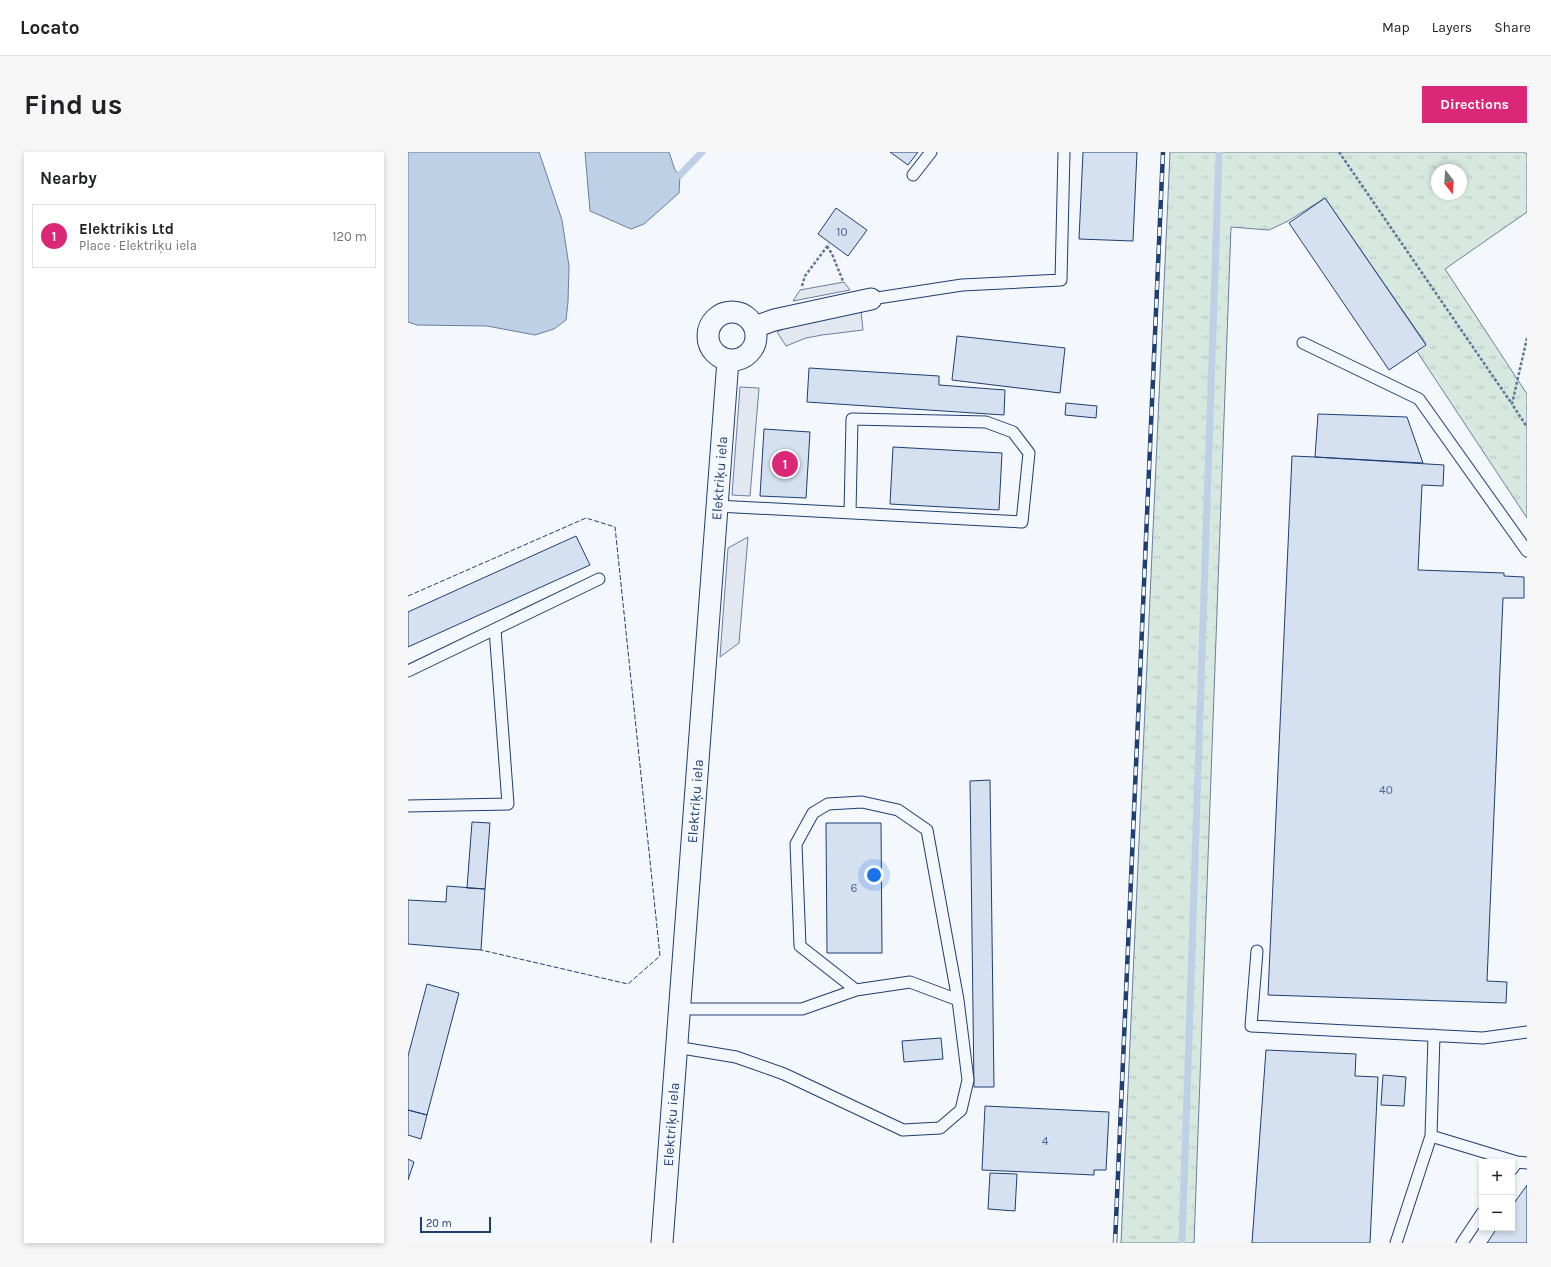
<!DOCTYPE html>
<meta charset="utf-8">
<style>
body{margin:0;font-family:Karla,sans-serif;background:#f6f6f6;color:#202124}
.controls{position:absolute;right:12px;bottom:12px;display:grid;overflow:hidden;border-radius:0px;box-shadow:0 2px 6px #0003}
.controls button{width:36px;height:36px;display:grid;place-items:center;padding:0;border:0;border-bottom:1px solid #e0e0e0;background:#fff;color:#202124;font:20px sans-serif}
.compass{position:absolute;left:1023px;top:12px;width:36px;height:36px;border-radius:50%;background:#fff;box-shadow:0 2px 6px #0003;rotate:163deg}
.scale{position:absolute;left:12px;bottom:10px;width:71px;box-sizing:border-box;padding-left:4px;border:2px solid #1d3f73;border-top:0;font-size:11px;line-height:14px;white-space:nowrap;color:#1d3f73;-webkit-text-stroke:3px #f4f7fb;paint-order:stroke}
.you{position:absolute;left:466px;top:723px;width:14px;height:14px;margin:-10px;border:3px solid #fff;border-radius:50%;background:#1a73e8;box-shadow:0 0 0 6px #1a73e833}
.badge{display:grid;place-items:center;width:26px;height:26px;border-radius:50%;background:#db2777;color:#fff;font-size:13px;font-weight:700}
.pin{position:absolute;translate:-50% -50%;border:2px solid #fff;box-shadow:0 1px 4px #0006}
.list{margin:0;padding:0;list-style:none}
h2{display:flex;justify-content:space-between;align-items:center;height:52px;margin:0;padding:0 16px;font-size:17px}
h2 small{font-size:13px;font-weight:400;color:#757577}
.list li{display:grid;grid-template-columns:26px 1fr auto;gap:12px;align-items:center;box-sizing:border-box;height:64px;margin:0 8px 8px;padding:0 8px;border:1px solid #e0e0e0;border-radius:0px}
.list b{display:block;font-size:15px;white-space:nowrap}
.list p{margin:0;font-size:13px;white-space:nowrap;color:#757577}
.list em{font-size:13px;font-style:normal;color:#757577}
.map{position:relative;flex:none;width:1119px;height:1091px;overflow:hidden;border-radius:0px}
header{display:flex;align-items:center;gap:24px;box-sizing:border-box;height:56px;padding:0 20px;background:#fff;border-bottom:1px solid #e0e0e0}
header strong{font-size:19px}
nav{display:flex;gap:22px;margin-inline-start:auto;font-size:14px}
.intro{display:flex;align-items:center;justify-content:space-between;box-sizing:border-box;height:96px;padding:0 24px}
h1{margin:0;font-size:28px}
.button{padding:10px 18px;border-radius:0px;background:#db2777;color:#fff;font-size:14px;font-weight:700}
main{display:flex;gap:24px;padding:0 24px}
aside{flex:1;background:#fff;border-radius:0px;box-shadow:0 2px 6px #0003}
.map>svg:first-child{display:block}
</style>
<header>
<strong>Locato</strong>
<nav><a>Map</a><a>Layers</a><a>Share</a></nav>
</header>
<div class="intro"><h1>Find us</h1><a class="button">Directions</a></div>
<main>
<aside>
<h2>Nearby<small></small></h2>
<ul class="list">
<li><span class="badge">1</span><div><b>Elektrikis Ltd</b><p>Place · Elektriķu iela</p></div><em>120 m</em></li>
</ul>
</aside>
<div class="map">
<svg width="1119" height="1091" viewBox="0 0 1119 1091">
<defs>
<pattern id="grass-tufts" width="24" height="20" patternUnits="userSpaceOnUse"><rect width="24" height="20" fill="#d7e8df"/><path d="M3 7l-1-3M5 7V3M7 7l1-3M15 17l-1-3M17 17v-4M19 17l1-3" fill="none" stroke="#b8c8c3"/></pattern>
</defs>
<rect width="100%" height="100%" fill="#f4f7fb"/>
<path fill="url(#grass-tufts)" stroke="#687fa3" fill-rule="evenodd" d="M762,0H1116L1119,2V60L1037,117L1119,242V366L1008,198L1018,192L917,46L880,69L861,78L823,75L786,1091H713ZM1029,18H1053V42H1029Z"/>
<path fill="#e3e8f0" stroke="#687fa3" d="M436,130L442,138L385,149L392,138Z
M453,159L455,178L414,183L398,186L378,194L369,180L388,171Z
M332,235L351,236L342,344L324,343Z
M340,385L331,491L312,505L320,396Z"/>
<path fill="#bed0e5" stroke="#687fa3" d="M0,0H131L154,68L161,114L160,150L158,168L146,177L127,183L79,174L9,173L0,170Z
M177,0H261L267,18L272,23L271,41L236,72L223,77L182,59Z"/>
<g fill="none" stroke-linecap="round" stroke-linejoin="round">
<path stroke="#bed0e5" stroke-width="7" d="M272,23L294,0
M774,1091L811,0"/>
</g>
<path fill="#d5e0f0" stroke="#1d3f73" d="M482,0H510L500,13Z
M675,0H729L725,89L671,87Z
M917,46L1018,193L981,218L881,71Z
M428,56L459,78L440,104L410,82Z
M549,184L657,196L652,241L544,228Z
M401,216L531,224V233L597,238L596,263L399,250Z
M658,251L689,254L688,266L657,263Z
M910,262L999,265L1015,311L907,305Z
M356,277L402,280L398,346L352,344Z
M485,295L594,301L591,358L482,352Z
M884,304L907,305L1036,313L1035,334L1014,333L1010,418L1096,421V424L1116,425V446H1095L1079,829L1099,830L1098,851L860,843Z
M168,384L182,413L0,495V460Z
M582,628L586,935H566L562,629Z
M64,670L82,671L77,737L59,736Z
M418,671H473L474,801H419Z
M39,734L77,737L73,798L0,792V748L38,750Z
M19,832L51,841L19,963L0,958V904Z
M533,886L535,907L496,910L494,889Z
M858,898L948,902L947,924L970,925L962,1091H844Z
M975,923L998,925L996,954L973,953Z
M577,954L701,960L698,1018H686V1023L574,1018Z
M0,958L19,963L13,987L0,983Z
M0,1007L6,1010L0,1028Z
M582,1021L609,1022L607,1059L580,1057Z
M1119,1033V1091H1079L1089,1076H1104V1054Z"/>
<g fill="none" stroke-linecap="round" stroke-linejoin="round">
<defs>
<path id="lane" d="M505,23L523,0
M463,147L554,133L653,128L656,0
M895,191L1011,247L1119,399
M309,354L614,370L621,301L605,280L578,270L444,267L442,361
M0,519L191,427
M0,654L100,652L87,477
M849,799L843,874L1075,886L1119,880
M271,857H394L448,838L502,830L550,848
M268,895L328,905L376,922L495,978L532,976L553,958L560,928L550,848L519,678L490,658L454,650L420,652L405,661L388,692L392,794L448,838
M1023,984L1109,1010
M1104,1017L1109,1010L1119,1011
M988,1091L1023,984L1026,883
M1054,1091L1074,1061"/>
<g id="street">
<circle cx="324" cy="184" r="24"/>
<path d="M347,175L366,168L463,147"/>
<path id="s1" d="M254,1091L320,208"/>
</g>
</defs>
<use href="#lane" stroke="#1d3f73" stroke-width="13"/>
<use href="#street" stroke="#1d3f73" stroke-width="23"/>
<path stroke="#5e769c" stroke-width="2.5" stroke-dasharray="3 2" stroke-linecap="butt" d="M931,0L1104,252
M419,94L424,102L435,129
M394,134L397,124L421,92
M1119,186L1104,252L1119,275"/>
<use href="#lane" stroke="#f4f7fb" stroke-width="11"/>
<use href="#street" stroke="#f4f7fb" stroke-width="21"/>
<defs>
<path id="rail" d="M707,1091L755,0"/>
</defs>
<use href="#rail" stroke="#1d3f73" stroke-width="4.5"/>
<use href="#rail" stroke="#f4f7fb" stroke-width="3" stroke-dasharray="9" stroke-linecap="butt"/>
<path stroke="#1d3f73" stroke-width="1" stroke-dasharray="5 2" stroke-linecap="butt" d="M0,444L178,366L207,375L252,804L220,832L73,798"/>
</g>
<g text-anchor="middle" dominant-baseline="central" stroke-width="3" stroke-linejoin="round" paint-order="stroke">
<g font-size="12" fill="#4b6792">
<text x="434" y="80">10</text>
<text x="978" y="638">40</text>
<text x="446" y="736">6</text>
<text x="637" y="989">4</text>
</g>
<g font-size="14" fill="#1d3f73" stroke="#f4f7fb">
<text stroke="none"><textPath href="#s1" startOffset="767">Elektriķu iela</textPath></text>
<text stroke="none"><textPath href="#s1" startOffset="443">Elektriķu iela</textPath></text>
<text stroke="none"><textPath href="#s1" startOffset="119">Elektriķu iela</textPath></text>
</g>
</g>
</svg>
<div class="controls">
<button>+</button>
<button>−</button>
</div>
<svg class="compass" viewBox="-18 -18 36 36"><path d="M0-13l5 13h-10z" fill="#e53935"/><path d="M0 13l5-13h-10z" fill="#757577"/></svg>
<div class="scale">20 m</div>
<div class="you"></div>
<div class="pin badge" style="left:377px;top:312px">1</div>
</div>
</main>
